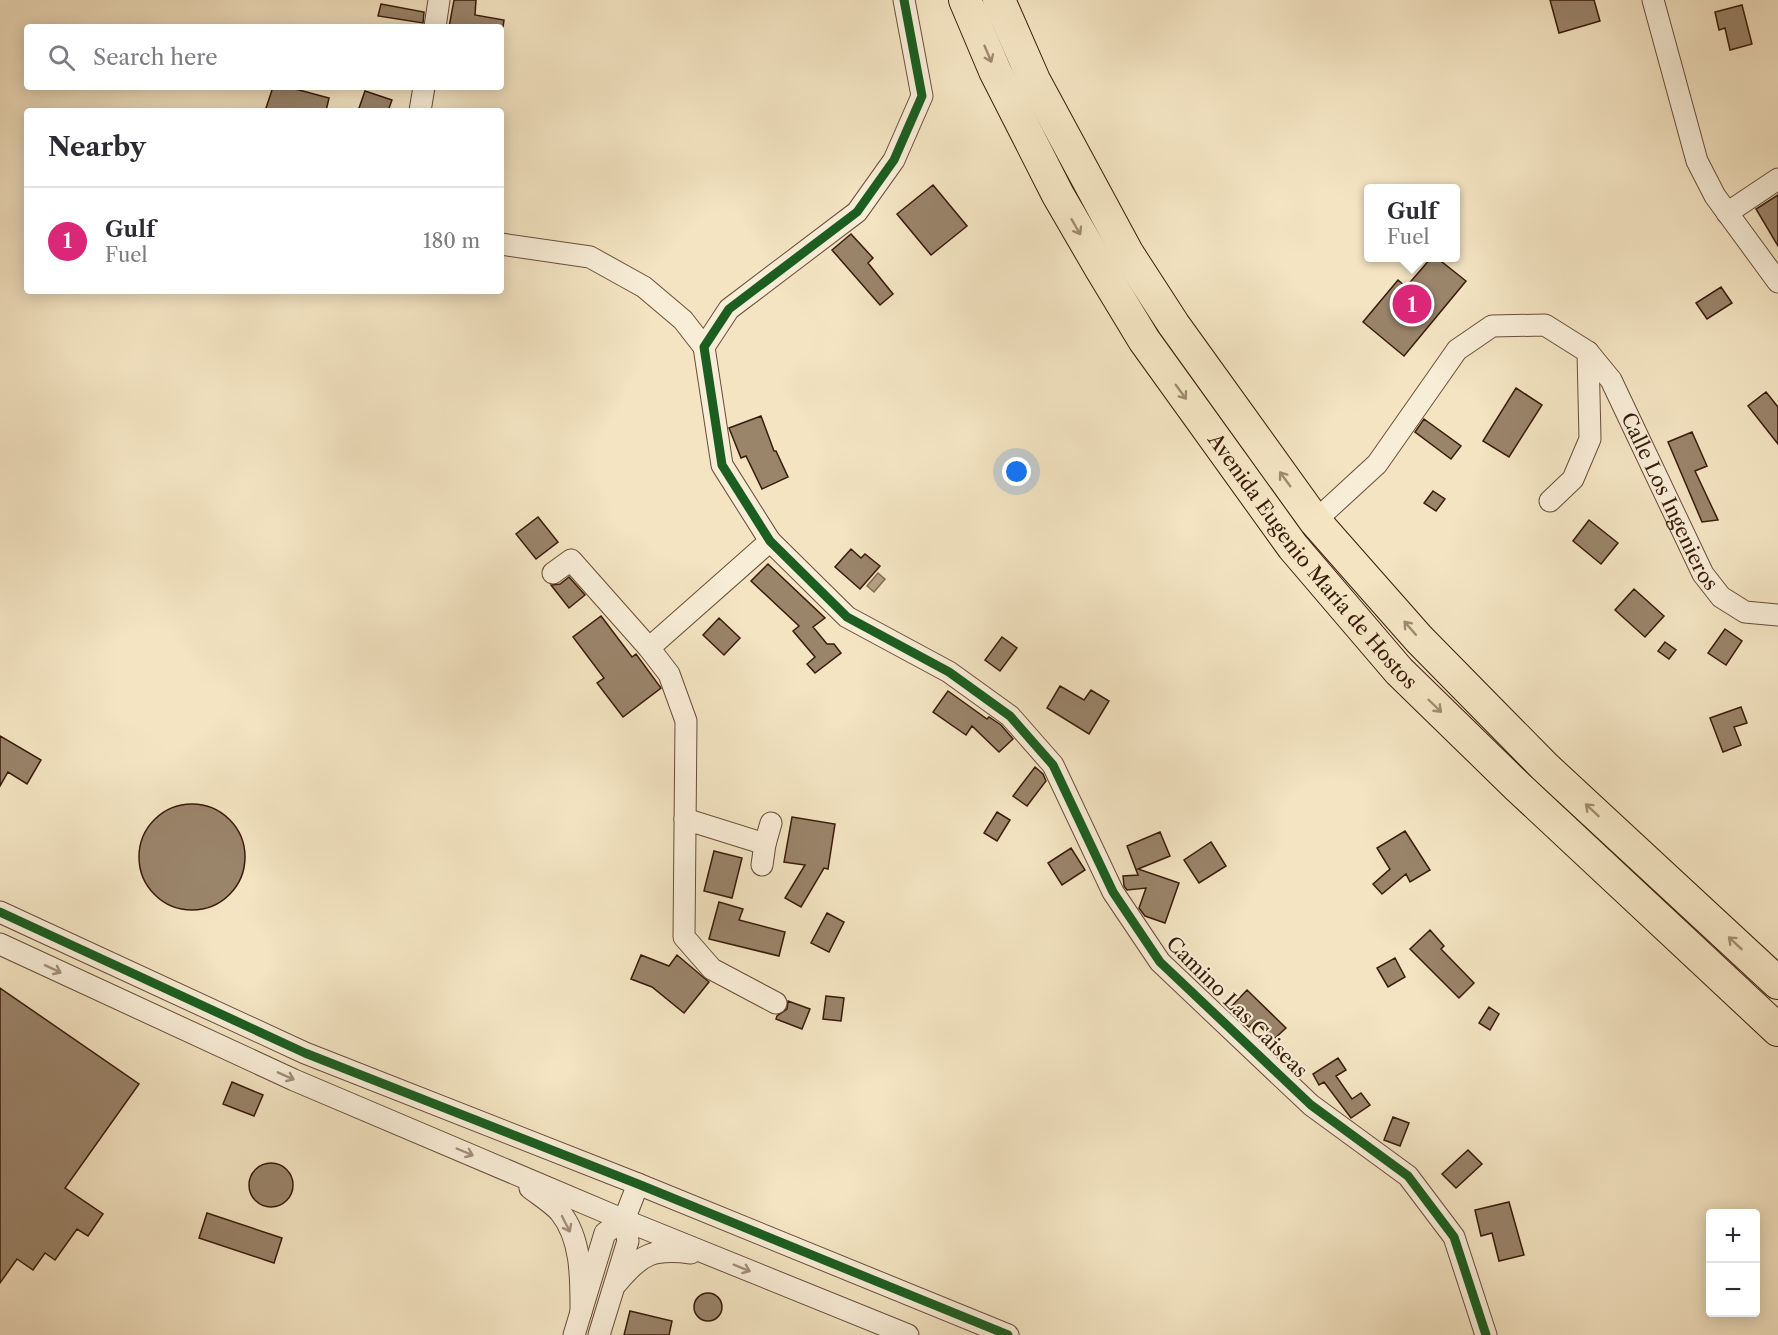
<!DOCTYPE html>
<meta charset="utf-8">
<style>
body{margin:0;font-family:"Libre Caslon Text",serif;background:#f7f7f7;color:#2b2b33}
.controls{position:absolute;right:18px;bottom:18px;display:grid;overflow:hidden;border-radius:6px;box-shadow:0 3px 15px #0003}
.controls button{width:54px;height:54px;display:grid;place-items:center;padding:0;border:0;border-bottom:2px solid #e1e1e2;background:#fff;color:#2b2b33;font:30px sans-serif}
.you{position:absolute;left:1017px;top:472px;width:21px;height:21px;margin:-15px;border:4px solid #fff;border-radius:50%;background:#1a73e8;box-shadow:0 0 0 9px #1a73e833}
.badge{display:grid;place-items:center;width:39px;height:39px;border-radius:50%;background:#db2777;color:#fff;font-size:20px;font-weight:700}
.pin{position:absolute;translate:-50% -50%;border:3px solid #fff;box-shadow:0 2px 6px #0006}
.popup{position:absolute;left:1364px;top:184px;width:96px;height:78px;box-sizing:border-box;display:grid;place-content:center;border-radius:6px;background:#fff;filter:drop-shadow(0 2px 4px #0005);font-size:20px;white-space:nowrap;color:#7c7c81}
.popup b{font-size:22px;color:#2b2b33}
.popup::after{content:'';position:absolute;left:50%;top:100%;margin-left:-12px;border:12px solid transparent;border-top-color:#fff}
.list{margin:0;padding:0;list-style:none}
h2{display:flex;justify-content:space-between;align-items:center;height:78px;margin:0;padding:0 24px;font-size:26px}
h2 small{font-size:20px;font-weight:400;color:#7c7c81}
.list li{display:grid;grid-template-columns:39px 1fr auto;gap:18px;align-items:center;box-sizing:border-box;height:108px;padding:0 24px;border-top:2px solid #e1e1e2}
.list b{display:block;font-size:22px;white-space:nowrap}
.list p{margin:0;font-size:20px;white-space:nowrap;color:#7c7c81}
.list em{font-size:20px;font-style:normal;color:#7c7c81}
.icon{flex:none;width:33px;height:33px;fill:none;stroke:currentColor;stroke-width:2;stroke-linecap:round;stroke-linejoin:round}
.map{position:relative;flex:none;width:1778px;height:1335px;overflow:hidden}
.search{position:absolute;background:#fff;box-shadow:0 3px 15px #0003;left:24px;top:24px;width:480px;height:66px;display:flex;align-items:center;gap:15px;box-sizing:border-box;padding:0 21px;border-radius:6px;color:#7c7c81;font-size:22px}
.panel{position:absolute;background:#fff;box-shadow:0 3px 15px #0003;left:24px;top:108px;width:480px;height:186px;border-radius:6px}
.map>svg:first-child{display:block}
</style>
<div class="map">
<svg width="1778" height="1335" viewBox="0 0 1778 1335">
<rect width="100%" height="100%" fill="#f4e4c2"/>
<filter id="stains"><feTurbulence type="fractalNoise" baseFrequency=".00333" numOctaves="4"/><feColorMatrix values="0 0 0 0 .2 0 0 0 0 .09 0 0 0 0 .02 0 0 0 .5 -.17"/></filter>
<radialGradient id="worn" r=".72"><stop offset=".6" stop-color="#630" stop-opacity="0"/><stop offset="1" stop-color="#630" stop-opacity=".3"/></radialGradient>
<path fill="#b4a083" stroke="#836b53" stroke-width="1.5" d="M878,573L885,579L874,592L867,586Z"/>
<path fill="#9a846a" stroke="#391b0a" stroke-width="1.5" d="M454,0H476L475,15L504,20L503,27H449Z
M1550,0H1594L1600,21L1559,33Z
M381,4L424,12L423,23L378,16Z
M1742,5L1752,44L1730,50L1725,28L1719,30L1715,12Z
M273,87H288L329,98L326,111H265Z
M365,91L392,100L388,111H358Z
M933,185L967,226L931,255L897,214Z
M1778,195V246L1756,209Z
M851,234L873,258L868,263L893,294L880,305L832,250Z
M1431,258H1437L1466,281L1404,356L1363,322L1398,280L1406,287Z
M1721,287L1732,303L1707,319L1696,303Z
M1516,388L1542,405L1509,457L1483,441Z
M1766,392L1778,407V444L1748,406Z
M761,416L774,451H776L788,477L762,489L746,456L741,458L729,428Z
M1424,419L1461,446L1451,459L1415,432Z
M1692,432L1707,466L1695,471L1718,520L1702,522L1668,442Z
M1433,491L1445,499L1436,511L1424,503Z
M538,517L558,542L536,559L516,534Z
M1589,520L1618,543L1601,564L1573,541Z
M851,549L861,558L865,554L880,566L860,589L835,567Z
M768,564L825,618L813,627L827,644H834L841,653L815,673L807,664L815,657L793,631L799,626L751,581Z
M569,577L585,595L569,608L551,585L560,584Z
M1634,589L1664,616L1645,637L1615,610Z
M601,616L632,657L636,654L661,688L623,717L597,683L604,678L573,637Z
M719,618L740,638L724,655L703,635Z
M1725,629L1742,641L1726,665L1708,653Z
M1002,637L1017,648L1000,671L985,660Z
M1665,642L1676,650L1669,659L1658,651Z
M1060,686L1084,700L1091,690L1109,701L1089,734L1047,708Z
M948,691L987,719L989,717L1001,725L1013,739L999,752L972,726L966,735L933,712Z
M1741,707L1747,723L1734,727L1741,745L1723,752L1710,718Z
M0,736L41,760L27,784L8,772L0,786Z
M1035,767L1043,774L1046,781L1027,806L1013,796Z
M139 857a53 53 0 1 1 106 0a53 53 0 1 1-106 0Z
M997,812L1010,820L997,841L984,833Z
M792,817L835,824L828,869L824,868L801,907L785,898L805,865L784,862Z
M1405,831L1430,870L1410,882L1406,874L1382,894L1373,884L1390,869L1377,848Z
M1160,832L1170,856L1138,869L1179,883L1165,923L1145,916L1139,908L1146,888L1127,890L1124,886L1123,876L1138,875L1127,846Z
M1211,842L1226,866L1199,883L1184,860Z
M1071,848L1085,870L1062,885L1048,863Z
M714,851L742,858L732,898L704,891Z
M719,902L743,909L739,920L785,932L779,956L709,939Z
M827,913L844,922L829,952L811,943Z
M1430,930L1444,946L1441,949L1474,983L1459,998L1410,949Z
M641,955L669,966L677,955L709,982L684,1013L652,987L631,979Z
M1395,958L1405,977L1388,987L1377,968Z
M0,988L139,1084L65,1188L103,1214L88,1236L77,1229L55,1260L45,1253L33,1270L17,1259L0,1283Z
M1247,990L1286,1028L1273,1040L1255,1021L1249,1027L1229,1009Z
M826,996L844,998L841,1021L823,1019Z
M788,1001L810,1009L802,1029L776,1019L777,1016L787,1009Z
M1489,1007L1499,1014L1490,1030L1479,1023Z
M1338,1058L1346,1070L1336,1076L1352,1099L1361,1093L1370,1105L1351,1118L1324,1082L1319,1085L1313,1074Z
M232,1082L263,1095L254,1116L223,1104Z
M1393,1117L1409,1123L1400,1146L1384,1140Z
M1468,1150L1482,1164L1456,1188L1442,1174Z
M249 1185a22 22 0 1 1 44 0a22 22 0 1 1-44 0Z
M1509,1202L1524,1255L1499,1261L1492,1233L1481,1236L1475,1210Z
M207,1213L282,1238L274,1263L199,1238Z
M694 1307a14 14 0 1 1 28 0a14 14 0 1 1-28 0Z
M630,1311L672,1321L669,1335H624Z"/>
<g fill="none" stroke-linecap="round" stroke-linejoin="round">
<defs>
<g id="minor">
<path d="M904,0L922,96L894,160L857,212L729,309L704,347L722,465L770,541L847,617L949,672L1010,716L1053,765L1113,892L1160,962L1311,1105L1408,1176L1454,1237L1486,1335"/>
<path d="M1653,0L1697,161L1715,196L1778,282"/>
<path d="M435,27L439,0"/>
<path d="M420,111L424,87"/>
<path d="M1727,213L1778,179"/>
<path d="M501,244L590,257L644,287L683,320L704,347"/>
<path id="s1" d="M1588,352L1611,380L1703,574L1721,597L1745,612L1778,615"/>
<path d="M1315,521L1377,464L1457,350L1492,326L1545,325L1588,352L1590,439L1573,479L1550,501"/>
<path d="M553,573L571,560L649,648L669,674L686,721L684,937L712,969L776,1003"/>
<path d="M649,648L770,541"/>
<path d="M685,819L765,844"/>
<path d="M762,865L765,844L771,823"/>
<path d="M0,912L305,1053L638,1184L1008,1335"/>
<path d="M0,944L294,1080L624,1220L908,1335"/>
<path d="M530,1188C539,1195 552,1203 560,1212C582,1239 581,1279 581,1312"/>
<path d="M617,1283C641,1254 653,1248 691,1253"/>
<path d="M574,1335L605,1233L624,1220"/>
<path d="M599,1335L628,1241L624,1220L638,1184"/>
</g>
<g id="highway">
<path id="s2" d="M965,0L995,71L1058,195L1101,269L1144,340L1293,547L1399,671L1518,787L1778,1030"/>
<path d="M999,0L1034,80L1128,254L1174,325L1315,521L1419,639L1545,767L1778,983"/>
</g>
</defs>
<use href="#minor" stroke="#684d38" stroke-width="23"/>
<use href="#highway" stroke="#391b0a" stroke-width="34"/>
<use href="#minor" stroke="#f8edd7" stroke-width="21"/>
<use href="#highway" stroke="#f4e4c2" stroke-width="32"/>
<defs>
<path id="cycleway" d="M904,0L922,96L894,160L857,212L729,309L704,347L722,465L770,541L847,617L949,672L1010,716L1053,765L1113,892L1160,962L1311,1105L1408,1176L1454,1237L1486,1335
M0,912L305,1053L638,1184L1008,1335"/>
</defs>
<use href="#cycleway" stroke="#f8edd7" stroke-width="13"/>
<use href="#cycleway" stroke="#1b5e20" stroke-width="9"/>
</g>
<defs><path id="oneway-shaft" d="M-6 0H5M1.5-3L5.5 0L1.5 3" fill="none" stroke-width="1.6" stroke-linecap="round" stroke-linejoin="round" transform="scale(1.5)"/></defs>
<g stroke="#a08a6f">
<use href="#oneway-shaft" transform="translate(988 54) rotate(67)"/>
<use href="#oneway-shaft" transform="translate(1076 227) rotate(60)"/>
<use href="#oneway-shaft" transform="translate(1181 392) rotate(54)"/>
<use href="#oneway-shaft" transform="translate(1285 479) rotate(-126)"/>
<use href="#oneway-shaft" transform="translate(1410 628) rotate(-131)"/>
<use href="#oneway-shaft" transform="translate(1435 706) rotate(44)"/>
<use href="#oneway-shaft" transform="translate(1592 810) rotate(-137)"/>
<use href="#oneway-shaft" transform="translate(1735 943) rotate(-137)"/>
</g>
<g stroke="#a28e7b">
<use href="#oneway-shaft" transform="translate(53 969) rotate(25)"/>
<use href="#oneway-shaft" transform="translate(286 1076) rotate(24)"/>
<use href="#oneway-shaft" transform="translate(465 1152) rotate(23)"/>
<use href="#oneway-shaft" transform="translate(566 1224) rotate(63)"/>
<use href="#oneway-shaft" transform="translate(742 1268) rotate(22)"/>
</g>
<g text-anchor="middle" dominant-baseline="central" stroke-width="4.5" stroke-linejoin="round" paint-order="stroke">
<g font-size="20" fill="#391b0a" stroke="#f8edd7">
<text stroke="none"><textPath href="#s1" startOffset="171">Calle Los Ingenieros</textPath></text>
<text stroke="none"><textPath href="#s2" startOffset="663">Avenida Eugenio María de Hostos</textPath></text>
<text transform="translate(1237 1007) rotate(45)">Camino Las Caiseas</text>
</g>
</g>
<rect width="100%" height="100%" filter="url(#stains)"/>
<rect width="100%" height="100%" fill="url(#worn)"/>
</svg>
<div class="controls">
<button>+</button>
<button>−</button>
</div>
<div class="you"></div>
<div class="pin badge" style="left:1412px;top:304px">1</div>
<div class="popup"><b>Gulf</b>Fuel</div>
<div class="search"><svg class="icon" aria-label="search" viewBox="0 0 24 24"><circle cx="10" cy="10" r="6"/><path d="M15 15l6 6"/></svg>Search here</div>
<section class="panel">
<h2>Nearby<small></small></h2>
<ul class="list">
<li><span class="badge">1</span><div><b>Gulf</b><p>Fuel</p></div><em>180 m</em></li>
</ul>
</section>
</div>
